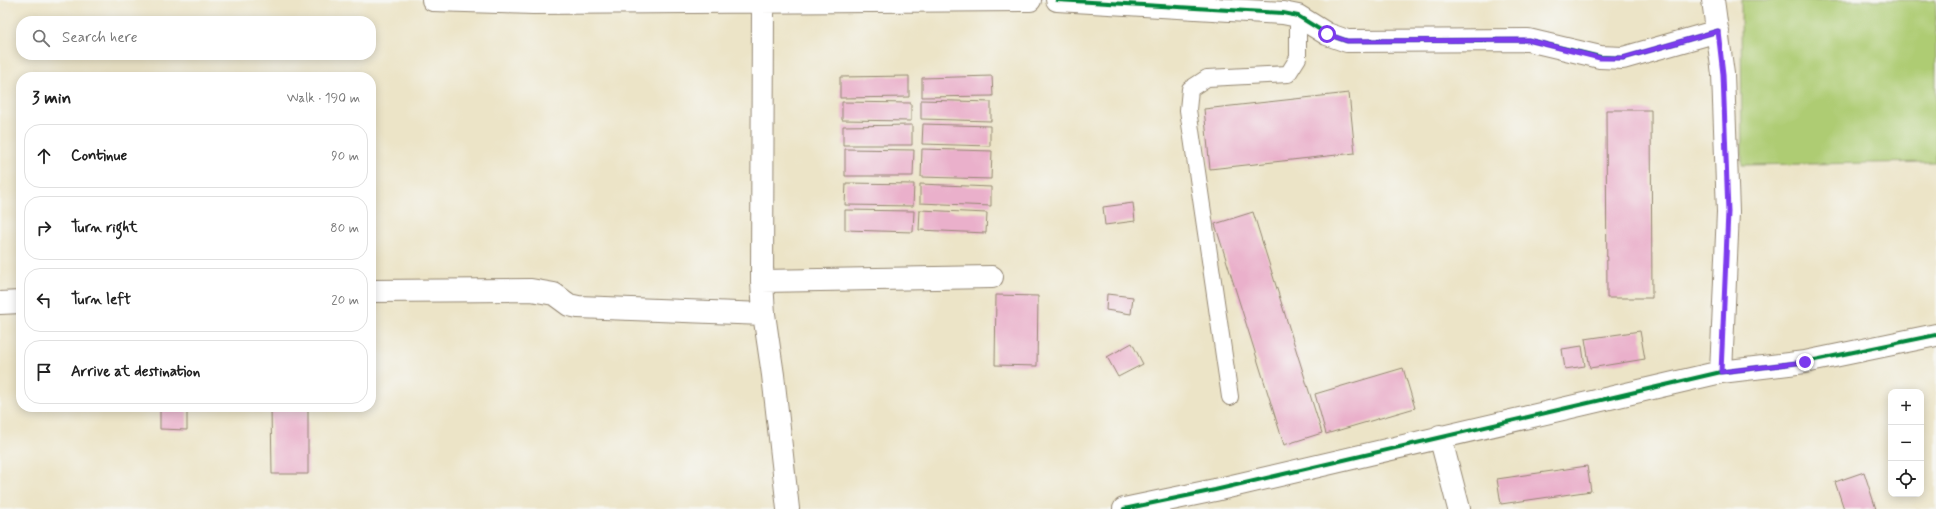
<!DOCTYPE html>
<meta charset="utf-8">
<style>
body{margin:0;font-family:Mynerve,sans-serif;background:#f2f2f2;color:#222}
.controls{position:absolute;right:12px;bottom:12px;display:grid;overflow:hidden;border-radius:8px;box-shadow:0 2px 10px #0003}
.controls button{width:36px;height:36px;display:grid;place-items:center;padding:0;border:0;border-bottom:1px solid #e0e0e0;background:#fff;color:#222;font:20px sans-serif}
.stop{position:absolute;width:12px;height:12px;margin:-9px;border:3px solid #7c3aed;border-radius:50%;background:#fff}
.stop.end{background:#7c3aed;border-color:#fff;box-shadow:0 1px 4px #0008}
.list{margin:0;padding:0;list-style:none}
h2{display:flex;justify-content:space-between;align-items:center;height:52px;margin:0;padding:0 16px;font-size:17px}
h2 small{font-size:13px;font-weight:400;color:#767676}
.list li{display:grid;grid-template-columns:26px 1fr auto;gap:12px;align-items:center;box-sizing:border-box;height:64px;margin:0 8px 8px;padding:0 8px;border:1px solid #e0e0e0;border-radius:16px}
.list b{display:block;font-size:15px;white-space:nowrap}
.list em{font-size:13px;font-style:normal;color:#767676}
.icon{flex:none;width:22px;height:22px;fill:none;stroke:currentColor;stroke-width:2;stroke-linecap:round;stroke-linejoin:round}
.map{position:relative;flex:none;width:1936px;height:509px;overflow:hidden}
.search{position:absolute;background:#fff;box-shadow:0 2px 10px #0003;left:16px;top:16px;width:360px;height:44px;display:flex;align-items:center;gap:10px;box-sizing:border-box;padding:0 14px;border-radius:16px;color:#767676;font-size:15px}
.panel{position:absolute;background:#fff;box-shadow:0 2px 10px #0003;left:16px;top:72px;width:360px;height:340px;border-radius:16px}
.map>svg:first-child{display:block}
</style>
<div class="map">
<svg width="1936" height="509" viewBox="0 0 1936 509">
<rect width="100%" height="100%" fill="#f6f6f2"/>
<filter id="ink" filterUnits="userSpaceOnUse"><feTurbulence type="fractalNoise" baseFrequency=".025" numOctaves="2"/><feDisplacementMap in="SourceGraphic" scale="8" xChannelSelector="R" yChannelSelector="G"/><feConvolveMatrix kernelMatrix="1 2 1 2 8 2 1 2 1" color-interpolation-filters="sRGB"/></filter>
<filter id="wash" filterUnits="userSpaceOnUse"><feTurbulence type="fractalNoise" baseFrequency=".012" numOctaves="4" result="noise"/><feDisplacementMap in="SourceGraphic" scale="16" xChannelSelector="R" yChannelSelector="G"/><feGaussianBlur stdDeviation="0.9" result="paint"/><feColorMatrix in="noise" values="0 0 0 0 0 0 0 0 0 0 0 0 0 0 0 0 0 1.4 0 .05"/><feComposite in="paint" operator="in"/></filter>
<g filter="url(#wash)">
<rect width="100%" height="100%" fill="#ece4c7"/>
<path fill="#aecc73" stroke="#747b48" d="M1741,0H1936V162L1742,165Z"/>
<g id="blocks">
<path fill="#eab0cb" d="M909,76V97L840,98V77Z
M992,76L993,96L922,97V78Z
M1349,93L1355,153L1210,169L1204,109Z
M921,100L991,102V121L921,119Z
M842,102L911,103V121L842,120Z
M1606,110H1651L1652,298H1607Z
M923,124L990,126V146L922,144Z
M912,125V145H843V126Z
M845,149L914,150L913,176H845Z
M922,149L992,151L991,179L921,177Z
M846,183L914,184L913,206L845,205Z
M920,184L991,187V206L920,203Z
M1133,203L1135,221L1105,225L1103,207Z
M845,210L914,211L913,232L845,230Z
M920,210L987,213L986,233L919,230Z
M1253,212L1322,433L1284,445L1215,224Z
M1107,294L1133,297L1131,314L1106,310Z
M996,295L1038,296L1037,366L995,365Z
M1640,331L1645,359L1590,368L1585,339Z
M1132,343L1143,364L1118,377L1107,357Z
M1582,346L1585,366L1565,369L1562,349Z
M1403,368L1415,408L1326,434L1315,394Z
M160,407H187V430L160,429Z
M271,407H308V474H272Z
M1587,466L1591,491L1501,504L1497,479Z
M1864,472L1876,509H1844L1835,482Z"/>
</g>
</g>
<g filter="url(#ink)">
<use href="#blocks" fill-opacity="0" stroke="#948772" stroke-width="1"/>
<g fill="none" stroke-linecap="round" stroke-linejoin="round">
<defs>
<path id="lane" d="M1230,397L1188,110L1190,89L1207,78L1288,74L1298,58V16"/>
<path id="street" d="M433,0L533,3L1030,0
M763,0L762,281L764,314L773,375L788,509
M1057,0L1283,13L1298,16L1327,34L1347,41L1528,40L1600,57L1623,58L1718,31
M1713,0L1723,74L1728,212L1721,372
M762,281L992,277
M371,291L531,290L554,294L569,305L578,307L764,314
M0,303L21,302
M1440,436L1459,509
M1124,509L1215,490L1721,372L1805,362L1936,335"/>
</defs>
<use href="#lane" stroke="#948772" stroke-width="18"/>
<use href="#street" stroke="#948772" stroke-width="24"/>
<use href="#lane" stroke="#fff" stroke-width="16"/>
<use href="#street" stroke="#fff" stroke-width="22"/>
<defs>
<path id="cycleway" d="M1057,0L1283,13L1298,16L1327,34L1347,41L1528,40L1600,57L1623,58L1718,31
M1124,509L1215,490L1721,372L1805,362L1936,335"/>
</defs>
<use href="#cycleway" stroke="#f6f6f2" stroke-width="6"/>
<use href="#cycleway" stroke="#00873e" stroke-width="4"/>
</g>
</g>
<g fill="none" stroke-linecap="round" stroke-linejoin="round" filter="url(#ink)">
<path stroke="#7c3aed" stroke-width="5" d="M1327,34L1347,41L1528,40L1600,58H1623L1718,31L1723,74L1728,212L1721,372L1805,362"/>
</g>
</svg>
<div class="controls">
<button>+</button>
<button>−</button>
<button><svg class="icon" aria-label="locate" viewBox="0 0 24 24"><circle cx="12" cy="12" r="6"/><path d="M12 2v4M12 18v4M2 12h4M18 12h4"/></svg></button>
</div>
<div class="stop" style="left:1327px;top:34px"></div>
<div class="stop end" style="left:1805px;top:362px"></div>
<div class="search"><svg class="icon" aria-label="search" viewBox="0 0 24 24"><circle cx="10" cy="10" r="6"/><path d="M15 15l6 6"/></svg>Search here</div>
<section class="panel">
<h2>3 min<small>Walk · 190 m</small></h2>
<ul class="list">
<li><svg class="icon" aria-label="ahead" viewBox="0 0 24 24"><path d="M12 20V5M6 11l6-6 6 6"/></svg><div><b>Continue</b></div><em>90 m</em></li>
<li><svg class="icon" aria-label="right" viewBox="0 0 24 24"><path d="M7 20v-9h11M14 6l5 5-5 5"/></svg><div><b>Turn right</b></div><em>80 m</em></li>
<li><svg class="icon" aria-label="left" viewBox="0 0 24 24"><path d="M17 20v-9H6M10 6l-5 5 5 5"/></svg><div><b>Turn left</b></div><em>20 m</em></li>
<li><svg class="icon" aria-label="arrive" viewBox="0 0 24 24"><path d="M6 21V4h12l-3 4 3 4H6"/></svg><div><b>Arrive at destination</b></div></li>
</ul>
</section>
</div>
